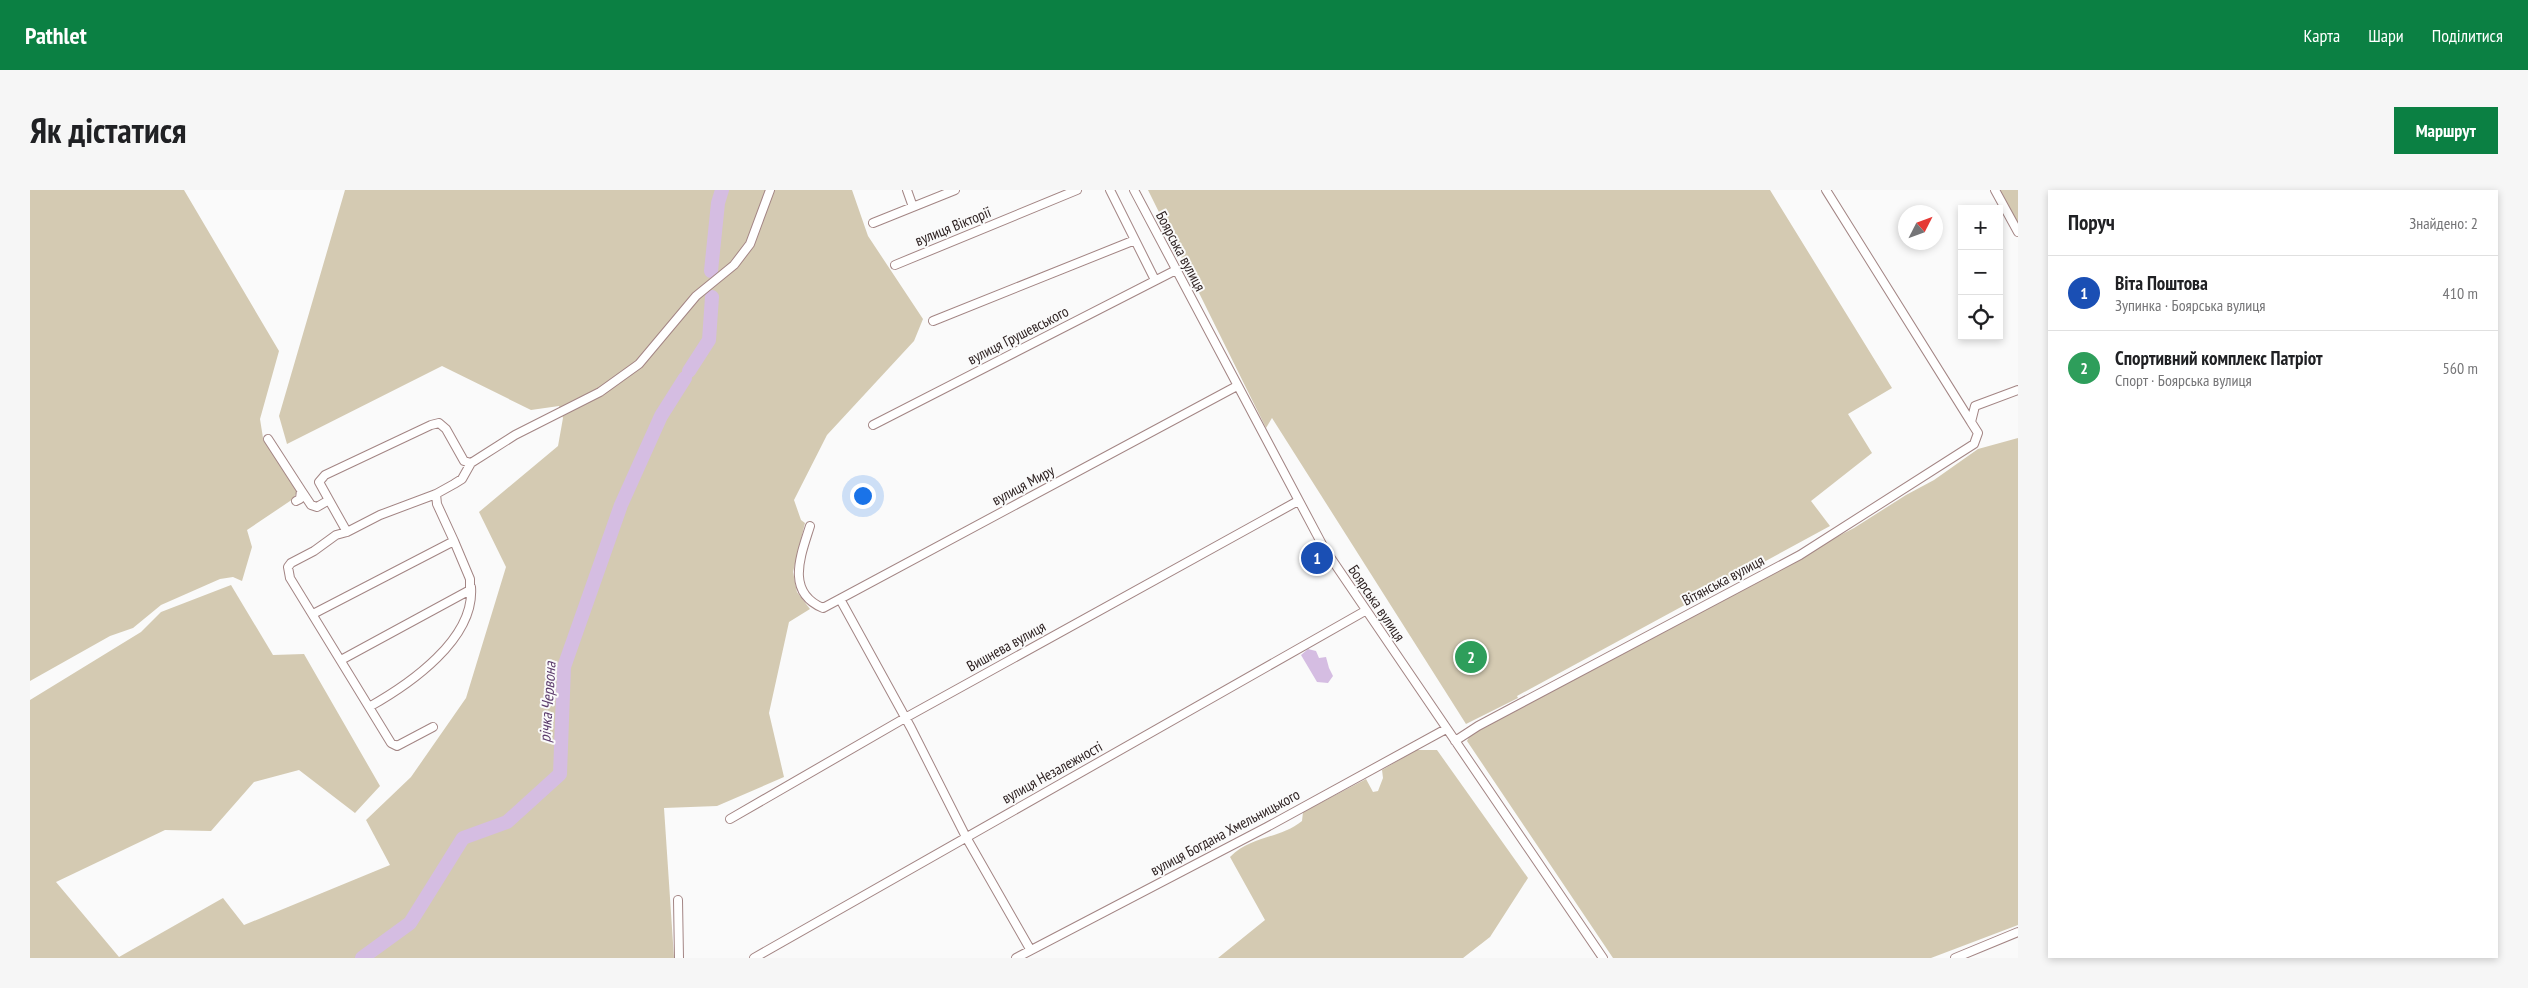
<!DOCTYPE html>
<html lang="uk">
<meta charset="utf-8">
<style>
body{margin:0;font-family:"PT Sans Narrow",sans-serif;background:#f6f6f6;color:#202124}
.controls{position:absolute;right:15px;top:15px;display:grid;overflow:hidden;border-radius:0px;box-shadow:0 2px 8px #0003}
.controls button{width:45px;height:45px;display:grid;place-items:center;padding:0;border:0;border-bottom:1px solid #e0e0e0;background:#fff;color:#202124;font:25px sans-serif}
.compass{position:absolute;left:1868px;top:15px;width:45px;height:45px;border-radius:50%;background:#fff;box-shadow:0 2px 8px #0003;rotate:48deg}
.you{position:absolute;left:832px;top:305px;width:18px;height:18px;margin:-12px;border:4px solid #fff;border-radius:50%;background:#1a73e8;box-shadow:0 0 0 8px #1a73e833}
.badge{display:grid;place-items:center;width:32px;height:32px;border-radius:50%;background:#0b8043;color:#fff;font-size:16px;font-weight:700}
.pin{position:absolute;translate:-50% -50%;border:2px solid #fff;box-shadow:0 1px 5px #0006}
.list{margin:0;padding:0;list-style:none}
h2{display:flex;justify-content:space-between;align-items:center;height:65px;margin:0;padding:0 20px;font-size:21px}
h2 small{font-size:16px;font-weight:400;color:#757577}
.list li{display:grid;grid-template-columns:32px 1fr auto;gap:15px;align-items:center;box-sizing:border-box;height:75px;padding:0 20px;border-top:1px solid #e0e0e0}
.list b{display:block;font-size:19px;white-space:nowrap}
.list p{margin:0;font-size:16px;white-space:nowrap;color:#757577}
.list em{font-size:16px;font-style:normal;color:#757577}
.icon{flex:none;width:28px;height:28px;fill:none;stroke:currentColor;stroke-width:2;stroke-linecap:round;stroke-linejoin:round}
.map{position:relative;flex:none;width:1988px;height:768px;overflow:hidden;border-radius:0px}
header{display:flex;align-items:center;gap:30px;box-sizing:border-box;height:70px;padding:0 25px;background:#0b8043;color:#fff}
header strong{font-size:24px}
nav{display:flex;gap:28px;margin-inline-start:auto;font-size:18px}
.intro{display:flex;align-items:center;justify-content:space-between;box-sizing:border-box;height:120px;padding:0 30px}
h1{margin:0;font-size:35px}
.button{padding:12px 22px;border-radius:0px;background:#0b8043;color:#fff;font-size:18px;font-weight:700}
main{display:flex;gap:30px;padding:0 30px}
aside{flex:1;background:#fff;border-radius:0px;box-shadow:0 2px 8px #0003}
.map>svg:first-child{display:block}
</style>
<header>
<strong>Pathlet</strong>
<nav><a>Карта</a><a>Шари</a><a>Поділитися</a></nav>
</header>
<div class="intro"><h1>Як дістатися</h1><a class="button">Маршрут</a></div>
<main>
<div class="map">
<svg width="1988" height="768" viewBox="0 0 1988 768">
<rect width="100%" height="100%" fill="#fafafa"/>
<path fill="#d4cab2" d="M0,0H154L249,161L230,229L233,248L268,300L263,309L217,340L222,357L212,391L203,387L190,389L131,415L103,438L80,446L0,491Z
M315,0H822L838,46L893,129L884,151L797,245L764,310L771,330L775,333L763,382L767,402L780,419L759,432L739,523L754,587L687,616L634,618L644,768H0V510L111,442L131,422L201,395L243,465L274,464L350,596L325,623L269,580L224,592L181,641L135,640L26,692L89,767L193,708L214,735L360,675L336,630L381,587L436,508L476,377L449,322L528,256L533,228L529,216L501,220L412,176L257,254L249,226Z
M1118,0H1740L1862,198L1818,224L1842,263L1781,311L1800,336L1487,506L1488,508L1436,534L1242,228L1236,238Z
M1968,0H1988V36Z
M1988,248V735L1901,768H1583L1437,551L1445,535L1634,435L1824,338L1876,305L1904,290L1948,259Z
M1386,560H1407L1498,688L1460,747L1433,768H1188L1235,730L1200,667C1222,645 1250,649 1272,631L1273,622L1336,589L1343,602L1348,601L1353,588L1352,580Z"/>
<path fill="#d5bde2" d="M1278,459L1286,461L1289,468L1296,467L1299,478L1303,486L1298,493L1287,492L1271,465Z"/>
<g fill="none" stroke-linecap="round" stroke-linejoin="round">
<path stroke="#d5bde2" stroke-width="14" d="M681,81L688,13L692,0
M659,181L679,150L682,107
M332,768L380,733L433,648L477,632L530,584L534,477L591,315L631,226L655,188"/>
<defs>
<path id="minor" d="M877,0L883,17
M1080,0L1125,90
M1104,0L1294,358L1573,768
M1796,0L1941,232
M1965,0L1988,42
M843,33L925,0
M865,75L1047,0
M903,131L1105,50
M843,235L1146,80
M238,249L271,300L270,309L266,311
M271,300L281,315L287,317L299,310L317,342
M299,310L289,292L295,285L401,235L409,233L416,239L434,271L441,273
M780,336C771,365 755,402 793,418L1207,196
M810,409L881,538L936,647L1000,759
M283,424L424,351L407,314L406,304
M311,470L440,400V389L424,351
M339,517C380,494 445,449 441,397
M403,537L367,556L361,553L260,388L258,377L261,373L284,361L306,345L317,342L350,325L406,304L424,294L432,289L441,273L485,245L570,202L609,174L666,106L704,75L720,54L740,0
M1425,551L1448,536L1770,365L1944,254L1948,243L1941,232L1945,216L1988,200
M700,629L875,528L1268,311
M648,710L649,768
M724,768L1335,421
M986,768L1237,637L1416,539
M1925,768L1988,742"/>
</defs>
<use href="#minor" stroke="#a38584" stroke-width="10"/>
<use href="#minor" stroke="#fff" stroke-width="8"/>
</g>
<g text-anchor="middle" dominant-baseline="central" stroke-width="4" stroke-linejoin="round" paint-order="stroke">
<g font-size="15" fill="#2e2222" stroke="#fafafa">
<text transform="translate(923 36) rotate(-22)">вулиця Вікторії</text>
<text transform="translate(1151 61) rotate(62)">Боярська вулиця</text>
<text transform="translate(988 145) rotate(-27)">вулиця Грушевського</text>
<text transform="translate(993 295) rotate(-28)">вулиця Миру</text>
<text transform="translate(1693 390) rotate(-28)">Вітянська вулиця</text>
<text transform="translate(1347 413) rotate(56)">Боярська вулиця</text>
<text transform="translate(976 456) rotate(-29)">Вишнева вулиця</text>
<text transform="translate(1022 582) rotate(-29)">вулиця Незалежності</text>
<text transform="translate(1195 642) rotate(-28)">вулиця Богдана Хмельницького</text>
</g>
<g font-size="16" font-style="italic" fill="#5c3c6c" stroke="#fafafa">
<text transform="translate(517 512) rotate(-86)">річка Червона</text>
</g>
</g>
</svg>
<div class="controls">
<button>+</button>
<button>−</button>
<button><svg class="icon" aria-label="locate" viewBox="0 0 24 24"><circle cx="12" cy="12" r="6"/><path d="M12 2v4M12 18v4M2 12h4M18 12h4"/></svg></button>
</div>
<svg class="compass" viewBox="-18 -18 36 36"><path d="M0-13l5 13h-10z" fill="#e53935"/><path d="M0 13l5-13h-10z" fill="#757577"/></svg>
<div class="you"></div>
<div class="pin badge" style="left:1287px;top:368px;background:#1a4fb4">1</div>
<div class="pin badge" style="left:1441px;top:467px;background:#2e9e5b">2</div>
</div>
<aside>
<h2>Поруч<small>Знайдено: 2</small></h2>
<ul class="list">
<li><span class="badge" style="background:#1a4fb4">1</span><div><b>Віта Поштова</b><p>Зупинка · Боярська вулиця</p></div><em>410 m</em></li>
<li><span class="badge" style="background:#2e9e5b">2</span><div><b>Спортивний комплекс Патріот</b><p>Спорт · Боярська вулиця</p></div><em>560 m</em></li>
</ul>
</aside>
</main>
